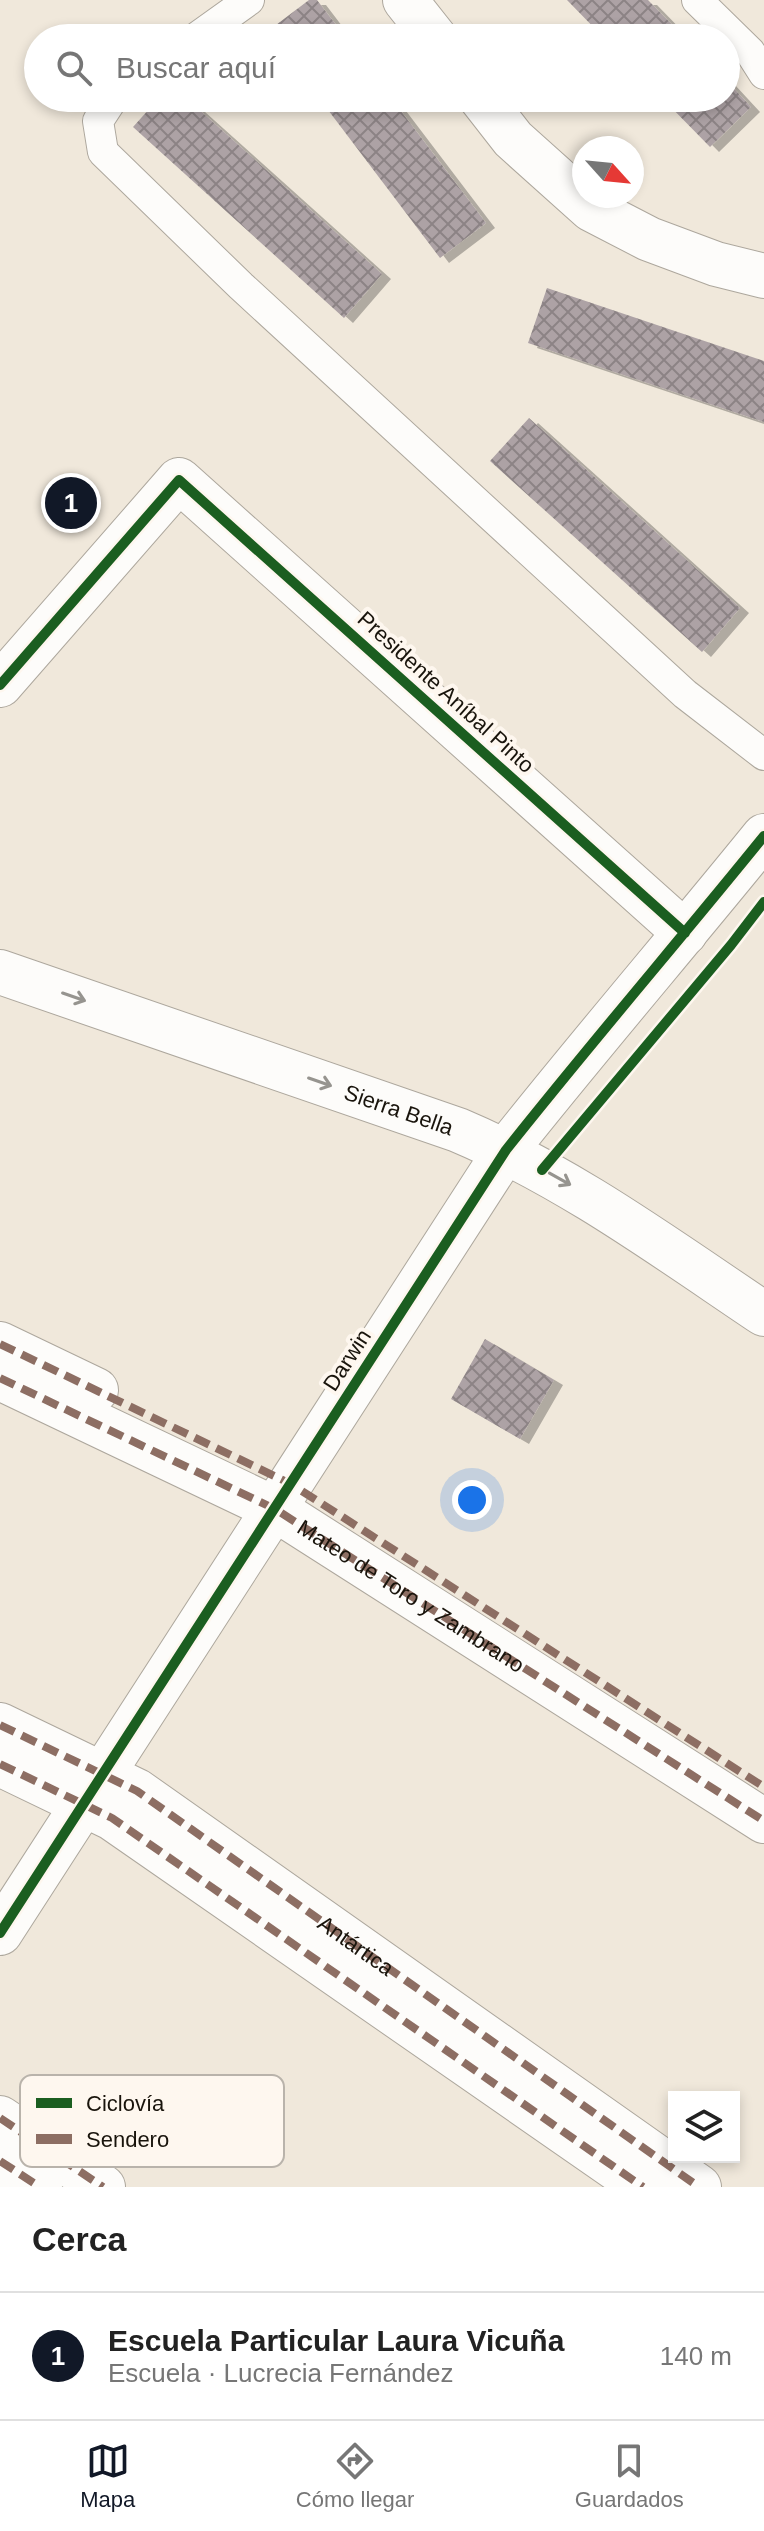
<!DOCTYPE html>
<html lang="es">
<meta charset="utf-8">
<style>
body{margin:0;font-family:Helvetica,sans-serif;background:#f2f2f2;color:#222}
.controls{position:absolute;right:24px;bottom:24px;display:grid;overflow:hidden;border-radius:0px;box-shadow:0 4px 12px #0003}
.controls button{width:72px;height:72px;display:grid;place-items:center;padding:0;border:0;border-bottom:2px solid #e0e0e0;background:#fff;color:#222;font:40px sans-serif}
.compass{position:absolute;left:572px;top:136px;width:72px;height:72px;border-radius:50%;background:#fff;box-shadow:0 4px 12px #0003;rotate:117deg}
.you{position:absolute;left:472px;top:1500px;width:28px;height:28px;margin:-20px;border:6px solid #fff;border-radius:50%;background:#1a73e8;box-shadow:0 0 0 12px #1a73e833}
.badge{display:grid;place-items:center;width:52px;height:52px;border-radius:50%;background:#111827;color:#fff;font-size:26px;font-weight:700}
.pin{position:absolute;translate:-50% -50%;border:4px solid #fff;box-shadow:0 2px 8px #0006}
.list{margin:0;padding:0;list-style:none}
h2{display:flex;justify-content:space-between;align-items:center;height:104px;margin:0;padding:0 32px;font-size:34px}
h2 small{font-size:26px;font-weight:400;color:#767676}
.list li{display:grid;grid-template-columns:52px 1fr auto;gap:24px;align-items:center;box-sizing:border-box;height:128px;padding:0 32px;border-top:2px solid #e0e0e0}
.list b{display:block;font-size:30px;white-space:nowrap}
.list p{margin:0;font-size:26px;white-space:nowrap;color:#767676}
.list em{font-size:26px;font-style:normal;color:#767676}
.icon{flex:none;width:44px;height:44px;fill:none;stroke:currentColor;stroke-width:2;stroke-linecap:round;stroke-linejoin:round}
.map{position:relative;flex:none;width:764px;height:2187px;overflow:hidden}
.search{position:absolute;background:#fff;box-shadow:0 4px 12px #0003;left:24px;right:24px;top:24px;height:88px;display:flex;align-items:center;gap:20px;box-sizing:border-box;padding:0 28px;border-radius:44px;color:#767676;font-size:30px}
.sheet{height:232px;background:#fff}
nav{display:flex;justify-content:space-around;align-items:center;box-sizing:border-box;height:112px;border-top:2px solid #e0e0e0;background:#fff;font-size:22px;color:#767676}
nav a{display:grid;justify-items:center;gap:4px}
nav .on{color:#111827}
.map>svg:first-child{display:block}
</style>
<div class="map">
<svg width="764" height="2187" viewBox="0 0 764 2187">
<defs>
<pattern id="building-cross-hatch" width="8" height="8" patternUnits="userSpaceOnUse" patternTransform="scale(2)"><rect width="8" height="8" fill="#ada2a5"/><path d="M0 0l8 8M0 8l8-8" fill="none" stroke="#8c8385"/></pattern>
<filter id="shadow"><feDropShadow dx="9" dy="5" stdDeviation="0" flood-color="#0004"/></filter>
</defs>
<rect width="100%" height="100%" fill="#f0e8db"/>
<path fill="url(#building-cross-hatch)" filter="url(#shadow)" d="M309,0H317L346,38H273L268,31Z
M567,0H648L685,38H604Z
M726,80L751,107L710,147L662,98H726Z
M159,98H186L382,274L344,318L133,127Z
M319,98H391L486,223L440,258Z
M547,288L764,361V422L528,343Z
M529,418L740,608L702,652L490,461Z
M485,1339L554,1380L520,1439L451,1399Z"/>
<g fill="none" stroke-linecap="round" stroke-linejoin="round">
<defs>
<path id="lane" d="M697,0L750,52L764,74
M196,38L249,0
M113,98L98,121L103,152L241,286L685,694L764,755"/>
<g id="street">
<path d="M405,0L435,38"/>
<path d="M481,98L513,139L591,209L649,239L716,264L764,276"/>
<path d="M0,685L179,480L685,933"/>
<path d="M0,1344L96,1390"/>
<path d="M0,1378L275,1509L764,1821"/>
<path id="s1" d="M0,1725L137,1791L699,2187"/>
<path d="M0,1764L112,1818L643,2187"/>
<path d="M0,1933L506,1150C590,1044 679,941 764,836"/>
<path d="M0,2118L103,2187"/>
<path d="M0,2161L40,2187"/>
</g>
<g id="secondary">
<path id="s2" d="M0,972L458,1130C569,1177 664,1247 764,1314"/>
</g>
</defs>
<use href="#lane" stroke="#ada79d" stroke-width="32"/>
<use href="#street" stroke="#ada79d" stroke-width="46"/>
<use href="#secondary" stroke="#ada79d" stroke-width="46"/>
<use href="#lane" stroke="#fdfcfa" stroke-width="30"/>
<use href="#street" stroke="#fdfcfa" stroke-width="44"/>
<use href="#secondary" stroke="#fdfcfa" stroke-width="44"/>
<g stroke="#8d6e63" stroke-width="8" stroke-dasharray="16 8" stroke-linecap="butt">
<path d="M0,1344L291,1484L764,1787"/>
<path id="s3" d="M0,1378L275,1509L764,1821"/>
<path d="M0,1725L137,1791L699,2187"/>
<path d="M0,1764L112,1818L643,2187"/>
<path d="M0,2118L103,2187"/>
<path d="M0,2161L40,2187"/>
</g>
<defs>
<path id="cycleway" d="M0,685L179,480L685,933
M542,1170L731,945L764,902
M0,1933L506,1150C590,1044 679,941 764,836"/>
</defs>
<use href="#cycleway" stroke="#fef7ef" stroke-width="15"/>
<use href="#cycleway" stroke="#1b5e20" stroke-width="10"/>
</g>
<defs><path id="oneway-shaft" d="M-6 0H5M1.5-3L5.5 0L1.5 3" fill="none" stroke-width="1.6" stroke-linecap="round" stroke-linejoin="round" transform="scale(2)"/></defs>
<g stroke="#96948f">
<use href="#oneway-shaft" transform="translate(74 997) rotate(19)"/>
<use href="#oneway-shaft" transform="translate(320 1082) rotate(19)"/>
<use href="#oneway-shaft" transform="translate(560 1179) rotate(29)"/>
</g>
<g text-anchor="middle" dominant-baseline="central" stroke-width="8" stroke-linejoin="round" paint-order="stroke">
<g font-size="22" fill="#19140c" stroke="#fef7ef">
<text transform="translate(446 692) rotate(42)">Presidente Aníbal Pinto</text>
<text stroke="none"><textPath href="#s2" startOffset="422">Sierra Bella</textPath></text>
<text transform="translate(347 1360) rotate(-57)">Darwin</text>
<text stroke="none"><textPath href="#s3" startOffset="466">Mateo de Toro y Zambrano</textPath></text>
<text stroke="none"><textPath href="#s1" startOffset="420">Antártica</textPath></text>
</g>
</g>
<rect x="20" y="2075" width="264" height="92" rx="12" fill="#fef7ef" stroke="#b9b3ab" stroke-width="2"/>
<rect x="36" y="2098" width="36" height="10" fill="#1b5e20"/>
<rect x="36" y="2134" width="36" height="10" fill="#8d6e63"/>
<g font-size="22" fill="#19140c">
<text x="86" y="2111">Ciclovía</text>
<text x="86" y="2147">Sendero</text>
</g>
</svg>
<div class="controls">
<button><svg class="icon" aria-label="layers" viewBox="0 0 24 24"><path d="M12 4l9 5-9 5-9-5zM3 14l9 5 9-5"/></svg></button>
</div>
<svg class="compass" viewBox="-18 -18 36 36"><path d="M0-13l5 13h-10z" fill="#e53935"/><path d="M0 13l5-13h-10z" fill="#767676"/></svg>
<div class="you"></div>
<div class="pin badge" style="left:71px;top:503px">1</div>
<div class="search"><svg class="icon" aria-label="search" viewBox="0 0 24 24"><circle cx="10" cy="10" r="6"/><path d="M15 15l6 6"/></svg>Buscar aquí</div>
</div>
<section class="sheet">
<h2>Cerca<small></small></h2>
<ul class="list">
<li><span class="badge">1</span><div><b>Escuela Particular Laura Vicuña</b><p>Escuela · Lucrecia Fernández</p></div><em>140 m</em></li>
</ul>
</section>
<nav>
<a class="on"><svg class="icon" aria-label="map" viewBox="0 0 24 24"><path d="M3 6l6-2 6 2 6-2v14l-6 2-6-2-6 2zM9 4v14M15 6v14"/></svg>Mapa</a>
<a><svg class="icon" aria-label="directions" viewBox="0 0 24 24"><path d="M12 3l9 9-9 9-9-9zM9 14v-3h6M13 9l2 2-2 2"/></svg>Cómo llegar</a>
<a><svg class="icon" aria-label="saved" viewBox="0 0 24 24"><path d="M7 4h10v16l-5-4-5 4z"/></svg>Guardados</a>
</nav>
